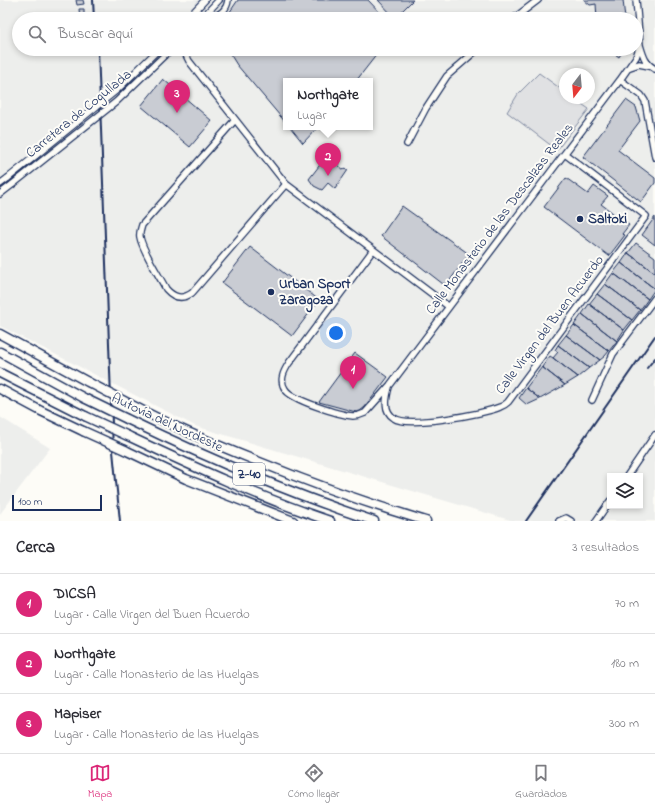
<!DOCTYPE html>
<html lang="es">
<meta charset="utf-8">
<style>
body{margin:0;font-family:"Indie Flower",sans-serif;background:#f7f7f7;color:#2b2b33}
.controls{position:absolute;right:12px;bottom:12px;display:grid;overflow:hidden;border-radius:0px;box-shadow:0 2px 6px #0003}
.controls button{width:36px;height:36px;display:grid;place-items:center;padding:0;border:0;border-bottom:1px solid #e1e1e2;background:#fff;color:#2b2b33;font:20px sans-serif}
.compass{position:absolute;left:559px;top:68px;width:36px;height:36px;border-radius:50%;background:#fff;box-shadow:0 2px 6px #0003;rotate:196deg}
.scale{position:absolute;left:12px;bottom:10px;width:90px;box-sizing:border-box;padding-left:4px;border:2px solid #1b2f5e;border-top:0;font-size:11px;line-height:14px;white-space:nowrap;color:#1b2f5e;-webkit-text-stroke:3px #fdfcf7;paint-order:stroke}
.you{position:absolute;left:336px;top:333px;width:14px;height:14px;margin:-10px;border:3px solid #fff;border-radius:50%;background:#1a73e8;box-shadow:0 0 0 6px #1a73e833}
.badge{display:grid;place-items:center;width:26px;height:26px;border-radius:50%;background:#db2777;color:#fff;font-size:13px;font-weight:700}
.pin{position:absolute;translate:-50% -33px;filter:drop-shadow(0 1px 2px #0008)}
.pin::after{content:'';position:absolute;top:21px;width:14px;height:12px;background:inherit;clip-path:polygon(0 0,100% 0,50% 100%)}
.popup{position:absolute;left:283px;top:78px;width:90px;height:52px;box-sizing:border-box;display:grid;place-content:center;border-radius:0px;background:#fff;filter:drop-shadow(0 1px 3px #0005);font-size:13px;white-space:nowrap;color:#7c7c81}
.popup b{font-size:15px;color:#2b2b33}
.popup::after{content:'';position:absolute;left:50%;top:100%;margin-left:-8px;border:8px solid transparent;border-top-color:#fff}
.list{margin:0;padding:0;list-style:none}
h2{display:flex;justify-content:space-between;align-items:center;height:52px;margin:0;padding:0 16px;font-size:17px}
h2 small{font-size:13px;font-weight:400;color:#7c7c81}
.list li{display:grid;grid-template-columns:26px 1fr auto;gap:12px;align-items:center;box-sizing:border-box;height:60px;padding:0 16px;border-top:1px solid #e1e1e2}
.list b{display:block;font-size:15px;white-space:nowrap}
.list p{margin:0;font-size:13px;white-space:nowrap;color:#7c7c81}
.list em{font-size:13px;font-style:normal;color:#7c7c81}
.icon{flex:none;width:22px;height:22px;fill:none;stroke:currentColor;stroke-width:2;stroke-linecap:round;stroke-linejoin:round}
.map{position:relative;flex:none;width:655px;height:521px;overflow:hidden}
.search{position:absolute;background:#fff;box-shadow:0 2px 6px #0003;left:12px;right:12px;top:12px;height:44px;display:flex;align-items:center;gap:10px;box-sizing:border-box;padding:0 14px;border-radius:22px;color:#7c7c81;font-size:15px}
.sheet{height:232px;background:#fff}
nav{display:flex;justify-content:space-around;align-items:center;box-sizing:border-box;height:56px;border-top:1px solid #e1e1e2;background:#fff;font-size:11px;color:#7c7c81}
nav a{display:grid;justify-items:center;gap:2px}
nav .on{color:#db2777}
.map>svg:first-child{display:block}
</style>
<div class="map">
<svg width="655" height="521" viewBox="0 0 655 521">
<rect width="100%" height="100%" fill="#fdfcf7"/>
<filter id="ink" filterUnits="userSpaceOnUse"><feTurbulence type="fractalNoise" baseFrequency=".025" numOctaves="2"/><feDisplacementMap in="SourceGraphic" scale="8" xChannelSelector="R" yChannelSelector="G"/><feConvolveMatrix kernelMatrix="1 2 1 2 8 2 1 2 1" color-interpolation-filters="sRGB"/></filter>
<g filter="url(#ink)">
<path fill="#edeeec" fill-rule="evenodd" d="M0,0H655V521H513L195,426L0,326ZM19,19H636V49H19ZM565,74H589V98H565ZM286,81H370V127H286ZM610,476H640V506H610Z
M0,417L50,448L0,514Z"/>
<path fill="#e0e1e3" stroke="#7e88a0" d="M539,73L565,92V98H573L589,109L557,150L507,112L518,94Z"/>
<path fill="#c9ccd3" stroke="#1b2f5e" d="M76,0H83L84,4L77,5Z
M238,0H368L386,19H225Z
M378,0H413L398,15L396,13L393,16Z
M584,0H623L625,19H597L596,4L590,5Z
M79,9H84V19H80Z
M227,49H381L356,81H286V123L237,65Z
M608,49H624L619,57Z
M163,79L212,121L190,147L141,106Z
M626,100L636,107L640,121L618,150L655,178V183L641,202L583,157Z
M290,127H318L303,143Z
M326,157L335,163L336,161L340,164L339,166L344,170L345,168L348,170L335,189L328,183L322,190L314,186L309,179Z
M566,178L588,194L594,186L608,196L601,204L629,225L622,234L625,235L609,256L544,207Z
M402,206L469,254L448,283L443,284L381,236Z
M655,217V245L642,235Z
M636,243L655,257V273L628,253Z
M250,247L319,300L292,336L222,283Z
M628,253L655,273V289L621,263Z
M621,263L655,289L648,299L613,273Z
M613,273L648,299L640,310L605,284Z
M605,284L640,310L632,320L597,294Z
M597,294L632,320L624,330L589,304Z
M589,304L624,330L617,341L582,314Z
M582,314L617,341L609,351L574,325Z
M574,325L609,351L605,356L600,360L566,335Z
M566,335L600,360L589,368L558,345Z
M558,345L589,368L578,377L553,358L558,352L555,350Z
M355,353L388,377L365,407L360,411L356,412L319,402Z
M550,356L553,358L578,377L565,385L542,367Z
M542,367L565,385L540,399L526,388Z
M526,388L540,399L527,405L519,398Z"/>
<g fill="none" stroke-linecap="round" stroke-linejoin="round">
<defs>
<path id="minor" d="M636,0L640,45C643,55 645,64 655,69
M187,19L205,0
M201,19L219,0
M211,19C219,14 227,11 228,0
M513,19L538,0
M186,49V55L189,61L286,184L448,306
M630,67L639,64L649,66
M620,80L641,95L645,101L655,157
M235,120L142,225C141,229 139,233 140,237C142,250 160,277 166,289C174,298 182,300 192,293L286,184
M407,144L426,108L447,76L478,49
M0,184L8,178
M0,194L13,184
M373,250L289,363C284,371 279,380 285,389C291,400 340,415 353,416C357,416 361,415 365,413L390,385L620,80L636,57L640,45
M389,387C386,398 383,411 394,418C407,428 484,414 500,407C503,406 506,404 508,402L646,216L565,154
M592,400L613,354L655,298
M627,476L655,435
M559,521L566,518L571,521
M596,521L610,501"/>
<path id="highway" d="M0,334L88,382
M0,352L84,398
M0,373L85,416
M0,389L41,411L83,431
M130,404C171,426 214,444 257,461C313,484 369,504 426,521
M127,419C207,458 289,493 374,521
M128,436C194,467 261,498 330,521
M125,450L186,479L293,521"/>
</defs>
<use href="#minor" stroke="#1b2f5e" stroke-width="8"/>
<use href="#highway" stroke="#1b2f5e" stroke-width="11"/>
<use href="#minor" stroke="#fdfcf7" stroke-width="5.5"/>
<use href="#highway" stroke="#fdfcf7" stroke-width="8"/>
<path stroke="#1b2f5e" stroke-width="2" d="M93,0L94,19
M98,49L113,451L120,521
M647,368L655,358
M526,521L655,336"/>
<defs>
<path id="minor-bridge" d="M8,178L118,89L159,49
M13,184L116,102L171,49"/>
<path id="highway-bridge" d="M88,382L130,404
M84,398L127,419
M85,416L128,436
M83,431L125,450"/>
</defs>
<use href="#minor-bridge" stroke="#1b2f5e" stroke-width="8" stroke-linecap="butt"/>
<use href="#highway-bridge" stroke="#1b2f5e" stroke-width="11" stroke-linecap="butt"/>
<use href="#minor-bridge" stroke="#fdfcf7" stroke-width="5.5"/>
<use href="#highway-bridge" stroke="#fdfcf7" stroke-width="8"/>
</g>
</g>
<g fill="#1b2f5e" stroke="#fdfcf7" stroke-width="1.5">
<circle cx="580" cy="219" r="4"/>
<circle cx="271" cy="292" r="4"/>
</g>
<g text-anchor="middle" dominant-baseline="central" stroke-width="4" stroke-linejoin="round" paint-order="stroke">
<rect fill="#fdfcf7" stroke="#5f6c8c" stroke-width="1" x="233" y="463" width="32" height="22" rx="3"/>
<g font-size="13" font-weight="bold" fill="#1b2f5e">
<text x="249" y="474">Z-40</text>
</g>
<g font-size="14" fill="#1b2f5e" stroke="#fdfcf7">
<text transform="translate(79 114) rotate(-39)">Carretera de Cogullada</text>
<text transform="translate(500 219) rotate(-53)">Calle Monasterio de las Descalzas Reales</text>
<text transform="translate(550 325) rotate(-53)">Calle Virgen del Buen Acuerdo</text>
<text transform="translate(167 423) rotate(25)">Autovía del Nordeste</text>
</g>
<g font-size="14" font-weight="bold" fill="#1b2f5e" stroke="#fdfcf7" text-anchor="start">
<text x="588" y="219">Saltoki</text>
<text x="279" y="284">Urban Sport<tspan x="279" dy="16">Zaragoza</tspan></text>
</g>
</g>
</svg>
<div class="controls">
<button><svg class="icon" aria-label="layers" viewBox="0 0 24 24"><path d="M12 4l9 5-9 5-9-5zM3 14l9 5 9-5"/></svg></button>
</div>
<svg class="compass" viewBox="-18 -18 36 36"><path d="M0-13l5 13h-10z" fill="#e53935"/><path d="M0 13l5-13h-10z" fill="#7c7c81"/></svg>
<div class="scale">100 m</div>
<div class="you"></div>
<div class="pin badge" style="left:353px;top:389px">1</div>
<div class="pin badge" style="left:328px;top:176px">2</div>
<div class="popup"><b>Northgate</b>Lugar</div>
<div class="pin badge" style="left:177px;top:113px">3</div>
<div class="search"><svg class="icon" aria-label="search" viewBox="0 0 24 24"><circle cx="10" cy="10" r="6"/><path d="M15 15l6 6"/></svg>Buscar aquí</div>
</div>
<section class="sheet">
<h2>Cerca<small>3 resultados</small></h2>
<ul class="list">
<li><span class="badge">1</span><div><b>DICSA</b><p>Lugar · Calle Virgen del Buen Acuerdo</p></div><em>70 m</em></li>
<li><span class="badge">2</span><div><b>Northgate</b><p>Lugar · Calle Monasterio de las Huelgas</p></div><em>180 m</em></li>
<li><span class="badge">3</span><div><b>Mapiser</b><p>Lugar · Calle Monasterio de las Huelgas</p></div><em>300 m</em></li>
</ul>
</section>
<nav>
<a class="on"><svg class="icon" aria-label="map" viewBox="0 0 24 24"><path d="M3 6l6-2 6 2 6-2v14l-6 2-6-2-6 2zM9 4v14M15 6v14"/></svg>Mapa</a>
<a><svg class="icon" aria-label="directions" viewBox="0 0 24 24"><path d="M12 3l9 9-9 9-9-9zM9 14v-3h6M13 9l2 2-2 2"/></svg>Cómo llegar</a>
<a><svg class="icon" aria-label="saved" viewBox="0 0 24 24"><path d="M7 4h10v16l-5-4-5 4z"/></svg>Guardados</a>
</nav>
